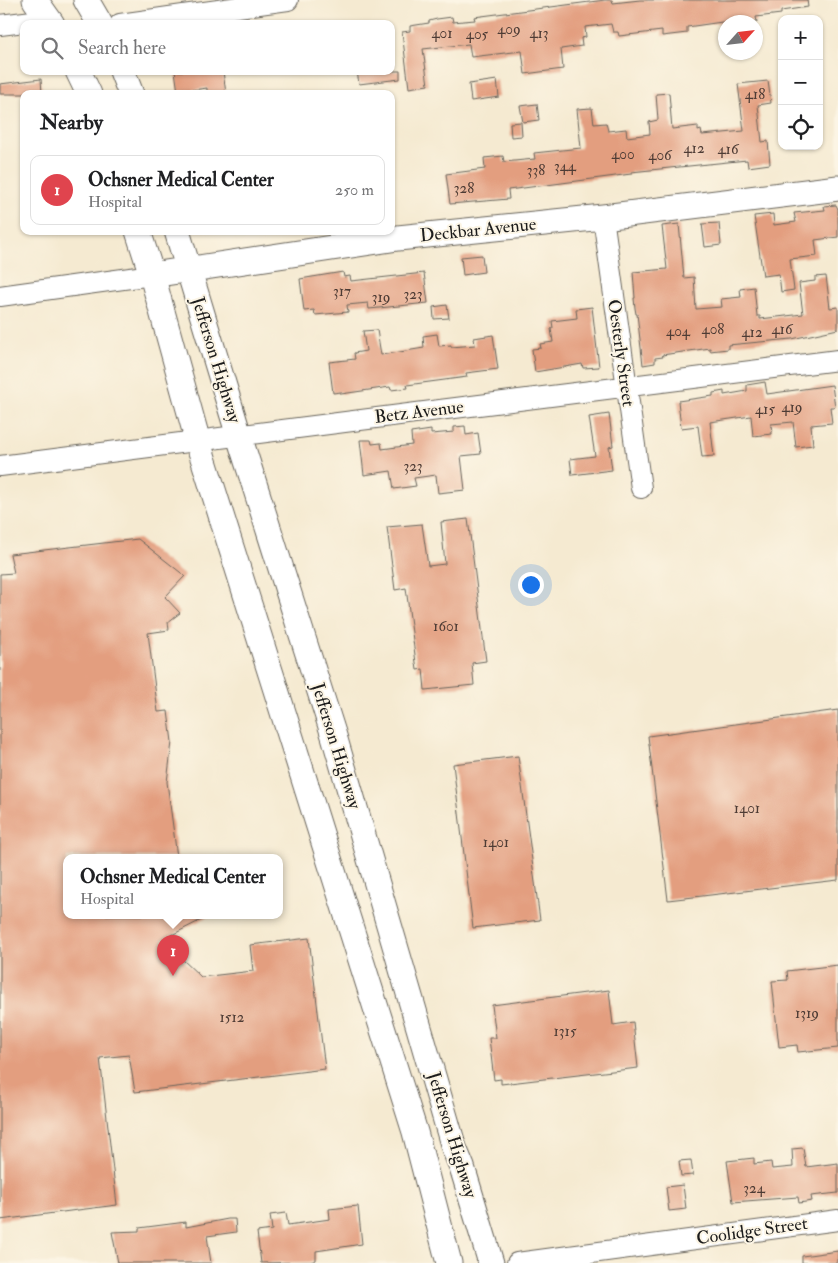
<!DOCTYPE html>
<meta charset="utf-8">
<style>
body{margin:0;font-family:"IM FELL Double Pica",serif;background:#f2f2f2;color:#202124}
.controls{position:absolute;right:15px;top:15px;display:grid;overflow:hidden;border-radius:10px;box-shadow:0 1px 4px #0004}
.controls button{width:45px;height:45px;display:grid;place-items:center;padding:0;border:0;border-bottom:1px solid #e0e0e0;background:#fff;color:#202124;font:25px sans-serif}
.compass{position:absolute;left:718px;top:15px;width:45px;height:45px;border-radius:50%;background:#fff;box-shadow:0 1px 4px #0004;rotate:63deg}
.you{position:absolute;left:530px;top:584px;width:18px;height:18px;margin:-12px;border:4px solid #fff;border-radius:50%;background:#1a73e8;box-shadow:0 0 0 8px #1a73e833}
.badge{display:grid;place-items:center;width:32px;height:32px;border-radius:50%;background:#1a73e8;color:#fff;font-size:16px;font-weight:700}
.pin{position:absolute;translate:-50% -41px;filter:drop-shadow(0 1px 2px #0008)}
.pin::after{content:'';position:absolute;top:26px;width:18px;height:15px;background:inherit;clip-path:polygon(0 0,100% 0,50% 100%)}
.popup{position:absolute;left:63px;top:854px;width:220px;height:65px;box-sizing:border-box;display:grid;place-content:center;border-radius:10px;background:#fff;filter:drop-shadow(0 1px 4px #0005);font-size:16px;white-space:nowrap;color:#757577}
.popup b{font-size:19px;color:#202124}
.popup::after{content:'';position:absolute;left:50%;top:100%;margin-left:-10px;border:10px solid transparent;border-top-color:#fff}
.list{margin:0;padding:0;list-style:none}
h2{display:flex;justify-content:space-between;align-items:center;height:65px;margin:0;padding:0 20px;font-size:21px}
h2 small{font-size:16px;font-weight:400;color:#757577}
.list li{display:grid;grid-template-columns:32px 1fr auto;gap:15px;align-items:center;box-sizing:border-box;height:70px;margin:0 10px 10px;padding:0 10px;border:1px solid #e0e0e0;border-radius:10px}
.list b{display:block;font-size:19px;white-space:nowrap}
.list p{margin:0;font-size:16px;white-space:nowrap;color:#757577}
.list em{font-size:16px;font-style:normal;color:#757577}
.icon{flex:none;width:28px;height:28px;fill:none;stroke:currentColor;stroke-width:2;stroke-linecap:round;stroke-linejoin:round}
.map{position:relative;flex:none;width:838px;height:1263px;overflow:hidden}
.search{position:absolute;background:#fff;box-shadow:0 1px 4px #0004;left:20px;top:20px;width:375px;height:55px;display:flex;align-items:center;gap:12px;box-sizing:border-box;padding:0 18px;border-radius:10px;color:#757577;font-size:19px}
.panel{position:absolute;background:#fff;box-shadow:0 1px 4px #0004;left:20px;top:90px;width:375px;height:145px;border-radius:10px}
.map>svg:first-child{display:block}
</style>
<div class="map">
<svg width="838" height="1263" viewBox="0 0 838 1263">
<rect width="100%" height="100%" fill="#fcf5e5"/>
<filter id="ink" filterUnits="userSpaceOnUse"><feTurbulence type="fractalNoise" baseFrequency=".02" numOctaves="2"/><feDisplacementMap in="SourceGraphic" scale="10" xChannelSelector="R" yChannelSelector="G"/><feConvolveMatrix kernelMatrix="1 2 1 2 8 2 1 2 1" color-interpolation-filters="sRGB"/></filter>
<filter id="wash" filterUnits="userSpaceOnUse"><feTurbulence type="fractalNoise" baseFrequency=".0096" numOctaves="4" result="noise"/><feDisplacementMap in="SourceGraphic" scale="20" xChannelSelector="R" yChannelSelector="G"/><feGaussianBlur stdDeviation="1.12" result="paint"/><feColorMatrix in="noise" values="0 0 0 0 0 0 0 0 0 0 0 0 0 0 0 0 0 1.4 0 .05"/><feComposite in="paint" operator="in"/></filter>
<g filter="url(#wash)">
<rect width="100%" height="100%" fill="#f5ead1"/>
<g id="blocks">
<path fill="#e39e7f" d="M605,0H612L613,3L640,0H807L808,7L781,11V14L756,17L757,22H722L687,27V33L662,36V31L619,36L618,32H613L611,24L585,27L586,37L581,38L582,46L561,49L563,69L525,74L522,51L471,57L469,44L423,49L428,85L409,88L402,32L410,31V26L429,23V21L437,19L452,17L453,22L475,20L474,17Z
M175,71H223L226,94H207V88L178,92Z
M357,71H400V79L359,84Z
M41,79L42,94H0V84Z
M497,80L499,97L471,101L469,84Z
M768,81L771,103L758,105L762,142L768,141L770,164L748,167L747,160L631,172V174L508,190L509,199L450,204L446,174L485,169L484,158L503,156L504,162L535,159L534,153L581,148L577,109L592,108L594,124L606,123L608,131L626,129L627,137L650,134L649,122L658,120L656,94L669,93L672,129L698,126V131L701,130L702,135L744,131L738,84Z
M537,104L539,120L523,122L520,106Z
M521,122L522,136L511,137L510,123Z
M836,205L838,209V237L815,240L817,256L790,259L794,290L781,292L779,274L763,276L754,216L773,214L774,225L796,222L794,213L825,210L824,206Z
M719,223L721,245L705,247L702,224Z
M679,224L684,278L694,277L696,309L722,307L721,299L741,297L740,289L754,287L757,316H760V319L803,314L799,283L815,281V277L826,276L830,308L838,307V329L792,339L728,345V349L710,351V348L662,355L663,357L655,358V363L643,365L637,314H636L635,308L634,298H635L633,272L667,269L662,226Z
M482,255L484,272L463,275L461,257Z
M343,272L344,277L350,276L351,281L424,273L428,303L369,309L368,303L347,305L348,312L315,315L314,310L304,311L300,279Z
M447,305L449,318L434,319L433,307Z
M592,307L599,367L583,368L582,364L535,372L532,349L541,348L540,344L553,342L551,329L553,328L552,321L577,318L576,309Z
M377,330L381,355L424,348L423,336L437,334L439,346L451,345V347L475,345L474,338L493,335L498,369L466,373L467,377L407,385L408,388L391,390L390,387L341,394V392L333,393L329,362L355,359L354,353L366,351L363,331Z
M765,382L767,394L832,385L835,407H830L832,423L811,425L813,445L796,447L793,422L771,424L772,434L753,436L751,416L710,422L714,456L702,457L698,426L681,428L678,401L713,396V393L724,391V395L747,391V385Z
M609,414L613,446L609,447L612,470L572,475L570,459L595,456L589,417Z
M465,426L466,435L478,433L481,454L461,456L465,490L438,493L436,475L414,478L416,486L394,489L391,471L364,475L360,440H371L372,444L381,443L382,449L412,445L411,433L431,430V434L454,432V427Z
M468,519L486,661L472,663L474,685L425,690L423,669L417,670L406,588L395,590L387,527L422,524L428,566L445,564L441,522Z
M138,539L185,576L165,597L180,613L168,622L169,630L148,633L158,712L168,711L172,742L167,782L177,857H67V915H211L162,940L201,977L253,971L250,945L309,938L325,1069L135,1092L129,1055L100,1058L117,1205L0,1220V574L14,573L10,554Z
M838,710V880L668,900L648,736Z
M518,756L540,920L473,928L453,764Z
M838,965V1048L798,1052L797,1045L779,1047L772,981L788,980L787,971Z
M609,990L613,1025L633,1022L638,1068L501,1084V1079L494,1080L489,1038H496L492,1005Z
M803,1148L806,1167L838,1163V1193L811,1196L812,1201L799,1203L798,1197L733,1202L727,1161L754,1158V1164L771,1162L772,1169L793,1167L792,1149Z
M691,1160L693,1175L681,1176L679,1161Z
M683,1185L686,1209L669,1211L666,1187Z
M358,1206L362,1244L316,1251V1260L311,1262L261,1263L257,1232L272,1230L270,1215L286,1213L288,1225L330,1219L329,1209Z
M228,1219H235L236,1232L207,1236L211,1263H118L112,1232L139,1231V1228L186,1222V1227Z
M838,1251V1263H802V1256Z"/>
</g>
</g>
<g filter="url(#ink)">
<use href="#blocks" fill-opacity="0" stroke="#68645b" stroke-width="1"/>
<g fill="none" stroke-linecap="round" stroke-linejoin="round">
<defs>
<path id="minor" d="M120,24L288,0
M0,25L49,19
M603,217L641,488
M0,296L152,275
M0,466C280,432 558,393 838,360
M517,1263L838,1220"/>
<path id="major" d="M35,0L52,24
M86,0L100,24
M78,71L89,94
M122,71L131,94
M138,231L152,275L198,442L415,1132L449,1263
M177,231L239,436L334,736L454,1148L462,1167L491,1263
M152,275L398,238L603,217L838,188"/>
</defs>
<use href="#minor" stroke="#68645b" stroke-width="22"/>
<use href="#major" stroke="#68645b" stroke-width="27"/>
<use href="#minor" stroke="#fff" stroke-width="20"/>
<use href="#major" stroke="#fff" stroke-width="25"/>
</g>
</g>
<g text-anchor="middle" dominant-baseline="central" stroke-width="4" stroke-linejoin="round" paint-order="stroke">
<g font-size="15" fill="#4e3c35">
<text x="509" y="29">409</text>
<text x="442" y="33">401</text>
<text x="539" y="33">413</text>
<text x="477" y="34">405</text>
<text x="755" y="94">418</text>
<text x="694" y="148">412</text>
<text x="728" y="149">416</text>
<text x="623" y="154">400</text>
<text x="660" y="155">406</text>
<text x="565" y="166">344</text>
<text x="536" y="170">338</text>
<text x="464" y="188">328</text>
<text x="342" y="291">317</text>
<text x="413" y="294">323</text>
<text x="381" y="297">319</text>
<text x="713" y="329">408</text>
<text x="782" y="329">416</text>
<text x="678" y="331">404</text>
<text x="752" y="332">412</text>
<text x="792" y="407">419</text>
<text x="765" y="409">415</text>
<text x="413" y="466">323</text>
<text x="446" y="626">1601</text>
<text x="747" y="808">1401</text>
<text x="496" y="842">1401</text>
<text x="807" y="1013">1319</text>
<text x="232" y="1017">1512</text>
<text x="565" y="1031">1315</text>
<text x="754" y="1188">324</text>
</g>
<g font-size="18" fill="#1c1c1c" stroke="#fcf5e5">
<text transform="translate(478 230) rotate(-6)">Deckbar Avenue</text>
<text transform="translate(621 353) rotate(82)">Oesterly Street</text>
<text transform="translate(216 360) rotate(73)">Jefferson Highway</text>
<text transform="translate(419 412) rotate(-7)">Betz Avenue</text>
<text transform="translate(336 746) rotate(73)">Jefferson Highway</text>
<text transform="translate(452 1135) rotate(73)">Jefferson Highway</text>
<text transform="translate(752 1231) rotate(-8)">Coolidge Street</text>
</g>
</g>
</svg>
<div class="controls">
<button>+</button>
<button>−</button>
<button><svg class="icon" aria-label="locate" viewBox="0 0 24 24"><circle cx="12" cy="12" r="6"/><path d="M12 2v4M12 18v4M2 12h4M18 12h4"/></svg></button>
</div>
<svg class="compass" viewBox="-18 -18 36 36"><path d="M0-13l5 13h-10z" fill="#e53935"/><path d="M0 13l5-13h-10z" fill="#757577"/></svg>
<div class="you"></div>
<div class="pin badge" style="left:173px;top:976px;background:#e0444e">1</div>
<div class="popup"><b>Ochsner Medical Center</b>Hospital</div>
<div class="search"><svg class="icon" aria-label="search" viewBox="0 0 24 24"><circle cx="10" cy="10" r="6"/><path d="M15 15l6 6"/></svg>Search here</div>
<section class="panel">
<h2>Nearby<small></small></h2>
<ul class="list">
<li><span class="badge" style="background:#e0444e">1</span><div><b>Ochsner Medical Center</b><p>Hospital</p></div><em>250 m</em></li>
</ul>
</section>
</div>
